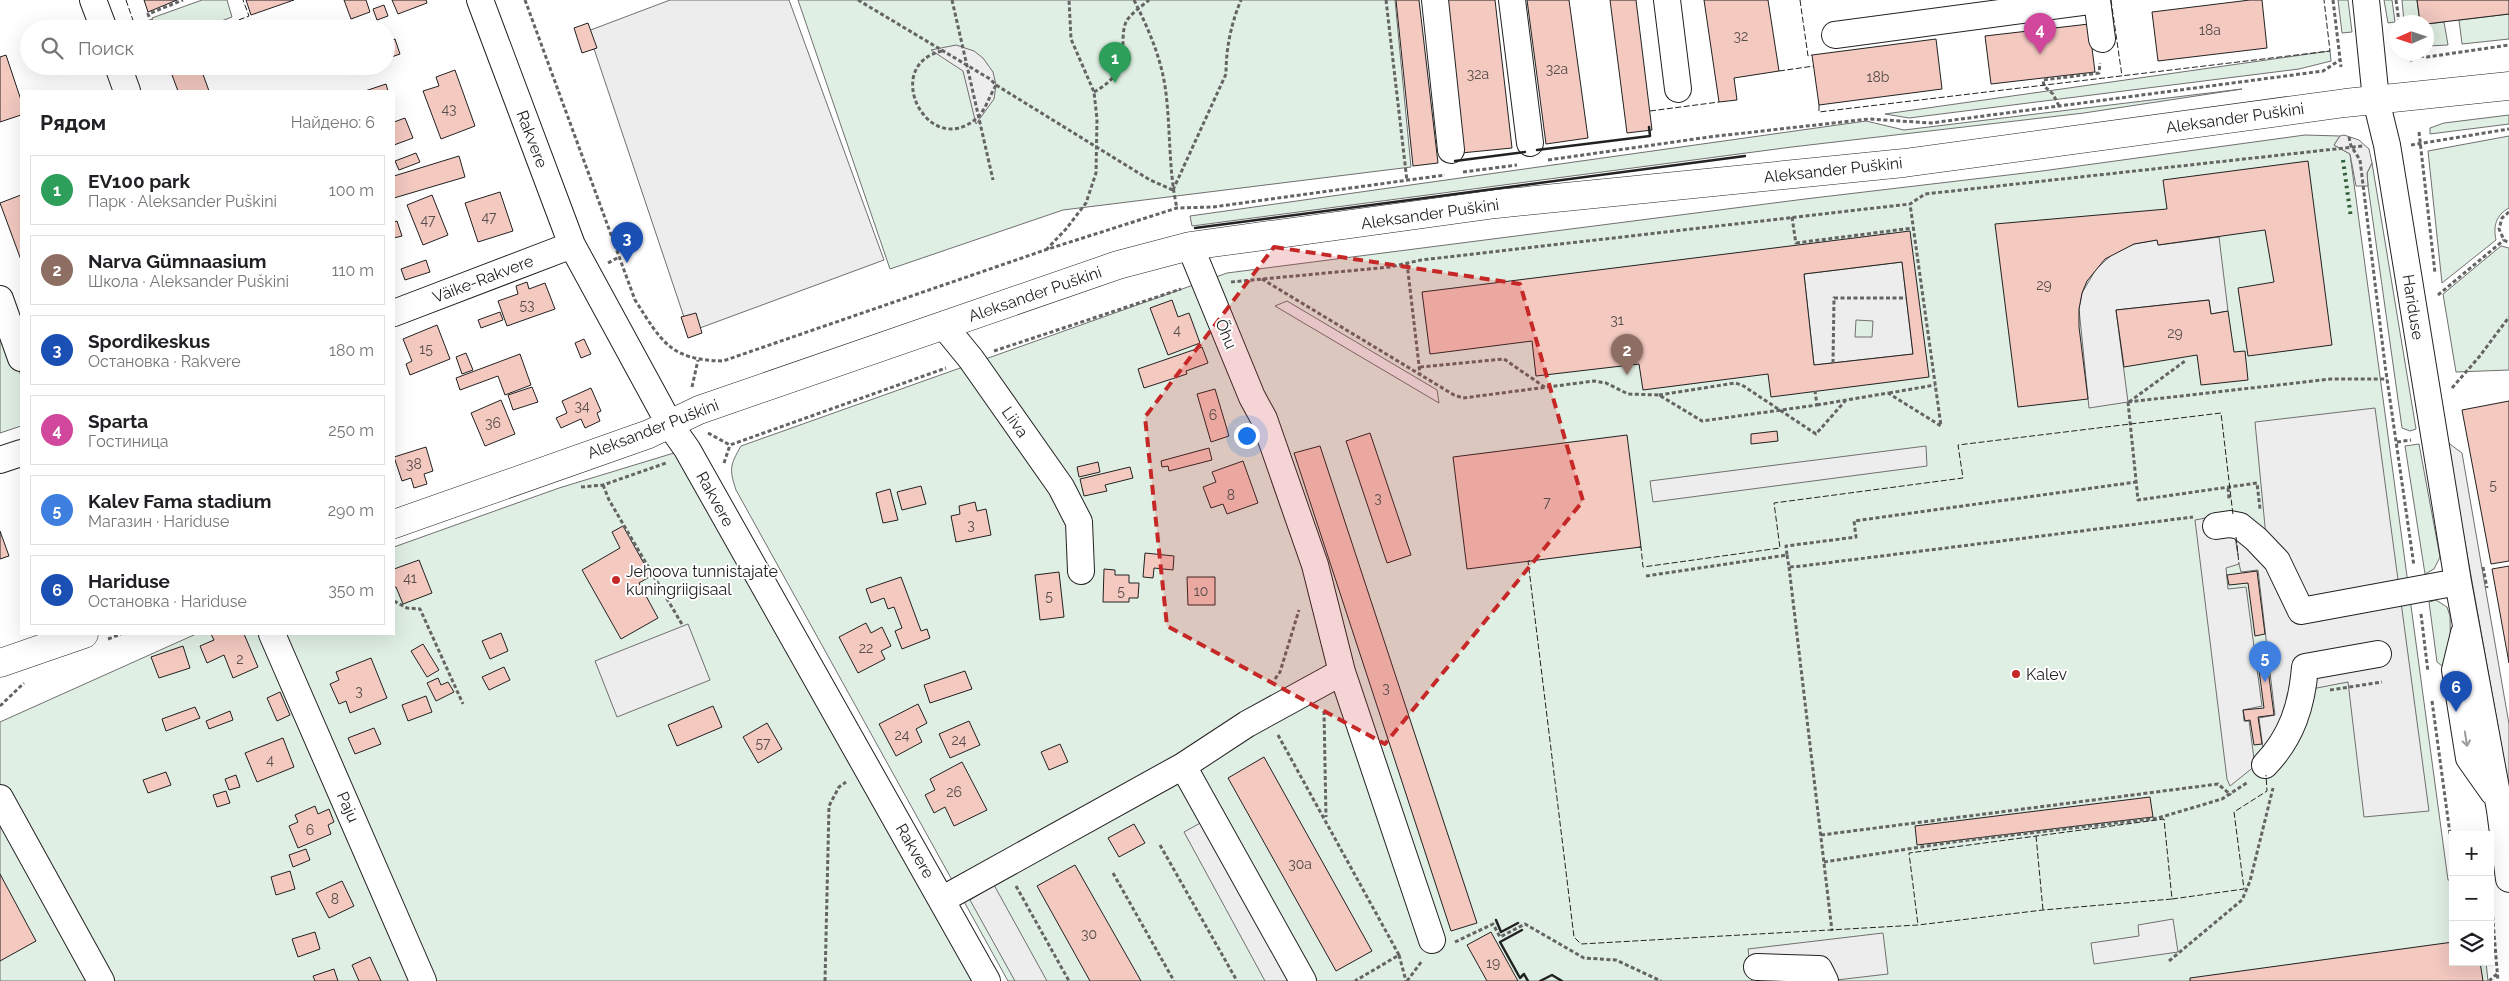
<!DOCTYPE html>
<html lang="ru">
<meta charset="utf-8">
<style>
body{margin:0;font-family:Raleway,sans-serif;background:#f2f2f2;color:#202124}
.controls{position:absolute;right:15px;bottom:15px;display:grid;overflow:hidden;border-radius:0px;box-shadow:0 5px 20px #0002}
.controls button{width:45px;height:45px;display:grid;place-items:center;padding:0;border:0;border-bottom:1px solid #e0e0e0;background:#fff;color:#202124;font:25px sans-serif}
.compass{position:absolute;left:2389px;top:15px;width:45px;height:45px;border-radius:50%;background:#fff;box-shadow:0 5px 20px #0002;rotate:267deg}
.you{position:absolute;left:1246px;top:435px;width:18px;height:18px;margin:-12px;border:4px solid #fff;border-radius:50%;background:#1a73e8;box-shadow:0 0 0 8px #1a73e833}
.badge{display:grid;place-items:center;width:32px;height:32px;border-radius:50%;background:#c62828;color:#fff;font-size:16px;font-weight:700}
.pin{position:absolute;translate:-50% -41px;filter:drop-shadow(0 1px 2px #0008)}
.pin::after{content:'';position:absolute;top:26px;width:18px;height:15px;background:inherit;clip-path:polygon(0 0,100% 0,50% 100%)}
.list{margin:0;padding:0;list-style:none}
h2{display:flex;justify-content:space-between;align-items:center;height:65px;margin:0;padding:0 20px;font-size:21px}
h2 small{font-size:16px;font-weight:400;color:#757577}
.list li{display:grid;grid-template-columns:32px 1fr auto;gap:15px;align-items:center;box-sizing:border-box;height:70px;margin:0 10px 10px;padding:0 10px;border:1px solid #e0e0e0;border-radius:0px}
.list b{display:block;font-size:19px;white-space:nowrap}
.list p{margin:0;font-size:16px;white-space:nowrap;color:#757577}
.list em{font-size:16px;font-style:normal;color:#757577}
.icon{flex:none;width:28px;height:28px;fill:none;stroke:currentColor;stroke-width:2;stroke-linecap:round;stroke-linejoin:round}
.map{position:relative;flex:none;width:2509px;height:981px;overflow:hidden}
.search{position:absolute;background:#fff;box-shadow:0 5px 20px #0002;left:20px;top:20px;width:375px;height:55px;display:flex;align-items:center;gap:12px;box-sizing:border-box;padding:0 18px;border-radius:28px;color:#757577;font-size:19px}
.panel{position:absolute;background:#fff;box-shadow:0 5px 20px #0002;left:20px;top:90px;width:375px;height:545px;border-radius:0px}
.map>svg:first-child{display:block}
</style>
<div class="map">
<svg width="2509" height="981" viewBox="0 0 2509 981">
<rect width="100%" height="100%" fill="#fff"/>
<path fill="#e0efe3" stroke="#6f6f6f" d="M202,0H227L232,17L200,29H156L152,18Z
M798,0H1395L1411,167L1063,210L890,269Z
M2338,0H2348L2352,32L2342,33Z
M2384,0H2392L2395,22L2388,23Z
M2402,0H2417L2420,22H2404Z
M2509,14V39L2462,44L2459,20Z
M2444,22L2448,45L2427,46V24Z
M2330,51L2331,61L2299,69L1909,118L1885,114Z
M2242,89L2084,113L1792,147L1192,226L1190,216L1866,121L1904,130Z
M2509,115V124L2430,134V128L2444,123Z
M2305,135L2340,136L2334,145L2350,154L2448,880H2453V904L2450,905L2453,962H2486L2488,981H1008L736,490C729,469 730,465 741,446L1227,273L1805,199L2042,171Z
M2509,136V208C2496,215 2493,226 2496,240L2442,283L2428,151Z
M2372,163L2416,429L2410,431L2402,428L2368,186L2367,173Z
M2501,246L2509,248V370L2456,372L2443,294Z
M0,319L21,376V426L0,433Z
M2419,444L2440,557L2434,569L2425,574L2405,446Z
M687,449L988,981H0V722L196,634H394V547L559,488Z
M2436,600L2447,607L2450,616L2451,673L2437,662L2429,602Z"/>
<path fill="#ededed" stroke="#6f6f6f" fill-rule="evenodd" d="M670,0H789L884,260L689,332L588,31Z
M956,45L974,51L983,58L993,72L996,85L994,99L976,124L963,71L931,50Z
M2344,135L2359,140L2369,149L2372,163L2367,173L2368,186H2356L2350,154L2334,145L2340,136Z
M2219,237L2228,311L2211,314L2209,300L2116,310L2128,402L2089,408L2079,309L2082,293L2096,269L2114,253L2134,244L2157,240L2159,245Z
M1902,262L1913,354L1814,365L1804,274ZM1856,320L1873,321L1872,337H1855Z
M1287,301L1437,390L1439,403L1275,306Z
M2375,408L2429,811L2364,817L2348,682L2296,692L2264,756L2259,718L2275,715L2258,570L2241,572L2239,564L2226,568L2228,589L2246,587L2262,706L2243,710L2244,721H2249L2255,766L2230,786L2227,779L2195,520L2231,513L2238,555L2236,538L2269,568L2255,422Z
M2447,442L2462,453L2509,724V788Z
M1926,446L1927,466L1653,502L1650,481Z
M688,624L710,680L617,717L595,661Z
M1222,811L1315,981H1265L1184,832Z
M994,885L1047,981H1015L970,900Z
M2173,919L2178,952L2094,964L2091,943L2139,936L2138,925Z
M1883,933L1888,974L1828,981H1752L1748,949Z"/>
<path fill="#f3c9c0" stroke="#222" fill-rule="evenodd" d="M144,0H177L148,12Z
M246,0H294L251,15Z
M344,0H366L370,12L351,19Z
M392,0H426L427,3L398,14Z
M1396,0H1419L1438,163L1413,166Z
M1444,0H1495L1512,148L1461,153Z
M1527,0H1569L1588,138L1546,144Z
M1610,0H1636L1652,130L1627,133Z
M1704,0H1768L1779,71L1734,78L1737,100L1719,102Z
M2250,0H2262L2267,48L2158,61L2152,12Z
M2417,0H2509V14L2426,24L2420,22Z
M384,5L388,16L377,20L373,9Z
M588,23L597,48L582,53L574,28Z
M239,24L240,29H223Z
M2089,24L2095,72L1991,84L1985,36Z
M395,39L400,54L386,59V42Z
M1936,39L1942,89L1819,105L1812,55Z
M6,55L21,100V115L0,122V57Z
M200,66L209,91H178L169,67Z
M455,70L475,126L441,139L423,91L439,86L436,77Z
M386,84L388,91H365Z
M405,118L413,138L394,145V122Z
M416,153L420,162L399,170L395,161Z
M459,156L465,177L394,198V176Z
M2308,161L2332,345L2248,356L2238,288L2274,282L2265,230L2158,245L2157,240L2134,244L2105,259L2087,281L2082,293L2079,309V327L2088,399L2018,407L1995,224L2167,209L2163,180Z
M500,192L513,231L478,242L465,203Z
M21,195V260L0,203Z
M432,195L448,235L423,245L407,205Z
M397,221L402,236L394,238V222Z
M1910,231L1929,377L1771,397L1768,374L1643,390L1639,364L1536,376L1532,341L1430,354L1422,292ZM1902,262L1913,354L1814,365L1804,274Z
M426,260L430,272L405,280L401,269Z
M527,282L529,289L545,283L555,309L507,326L498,301L518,294L516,286Z
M1172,300L1178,317L1189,313L1200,343L1168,355L1150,308Z
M2209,300L2211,314L2228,311L2234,352L2245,351L2248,380L2201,385L2197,355L2124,367L2116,310Z
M500,312L503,320L481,328L478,320Z
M696,313L702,333L688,338L681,317Z
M437,325L450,359L410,375L406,364L412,361L403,339Z
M584,339L591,354L581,358L575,343Z
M1202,347L1208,363L1186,371L1187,374L1144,388L1138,369Z
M466,353L473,370L462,374L456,357Z
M520,354L531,385L505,395L498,376L460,390L456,378Z
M532,387L538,402L513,410L508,395Z
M591,388L601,411L597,413L600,421L585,428L581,419L561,428L556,418L567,413L562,401Z
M1215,389L1229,436L1211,442L1197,394Z
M501,400L515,434L485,446L471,413Z
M2509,401V561L2491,564L2462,410Z
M1777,431L1778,441L1751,444V434Z
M1370,433L1411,555L1387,563L1346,441Z
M1627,435L1641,547L1467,569L1453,457Z
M1320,446L1477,923L1451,931L1294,453Z
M426,447L433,471L424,474L427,484L414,488L411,478L402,481L394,457Z
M1209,448L1212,460L1169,471L1168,466L1162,467L1161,461Z
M1243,461L1258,503L1227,514L1223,504L1211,508L1203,487L1216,482L1212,472Z
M1098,462L1100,472L1079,477L1077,467Z
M1130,467L1133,478L1105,485L1107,491L1084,496L1080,479Z
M921,486L926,504L902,510L897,492Z
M890,489L898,520L883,523L876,493Z
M975,502L977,511L986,509L991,535L956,542L951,516L960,514L959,506Z
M623,526L651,576L639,583L658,618L621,639L582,570L620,548L612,532Z
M0,531L9,556L0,559Z
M1145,553L1174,556L1173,570L1154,568L1153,578L1143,577Z
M419,560L432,593L403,604L396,587L394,588V569Z
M2509,566V663L2492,569Z
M1104,569L1115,570V575H1129V583H1139L1138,598H1129V602H1103Z
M2257,571L2265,634L2255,636L2248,583L2229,585L2227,575Z
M1059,572L1064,617L1040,620L1035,575Z
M901,577L921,631L927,629L930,638L902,649L895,631L902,628L894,607L888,609L884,598L871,603L866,589Z
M1187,577H1215V605H1188Z
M866,623L871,633L882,627L891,646L881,651L885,659L858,673L839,637Z
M501,633L508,651L490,659L482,641Z
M211,634H244L258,667L233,678L224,655L207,663L200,646L214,640Z
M423,644L439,670L427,677L411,651Z
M183,646L190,668L159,678L151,657Z
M2266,654L2274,715L2258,717L2262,744L2254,745L2250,720L2245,721L2243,710L2264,708L2257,655Z
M371,658L387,698L350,713L346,701L339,704L330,684L339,680L336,672Z
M504,667L510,680L489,690L482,677Z
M965,671L972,689L930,703L924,685Z
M438,678L441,685L448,682L454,692L436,701L427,683Z
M280,692L290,715L277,721L267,698Z
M426,696L432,712L408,721L402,705Z
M918,704L927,723L916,729L922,742L896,756L879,724Z
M713,706L722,727L677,746L668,725Z
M195,707L200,718L166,731L162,719Z
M230,711L233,720L209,729L206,721Z
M969,721L980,745L950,758L939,734Z
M767,723L782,749L758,763L743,737Z
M374,728L381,744L355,754L348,738Z
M283,738L294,767L257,782L245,753Z
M1060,744L1068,762L1049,770L1041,752Z
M1264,757L1372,951L1336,971L1228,778Z
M962,762L987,810L954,826L945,807L934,813L925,795L935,790L930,779Z
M166,772L171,785L148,793L143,780Z
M236,775L240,787L229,790L225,779Z
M226,791L230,803L217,807L213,795Z
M2150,797L2153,817L1917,845L1915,826Z
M315,806L318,814L329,809L334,822L328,825L331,834L298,848L289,826L298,822L295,815Z
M1134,824L1145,843L1119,857L1108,838Z
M306,849L310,860L293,867L289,855Z
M1075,865L1141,981H1090L1037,886Z
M290,871L295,889L276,895L271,877Z
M0,874L36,941L0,961Z
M342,881L354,906L329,918L316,893Z
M315,932L320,949L298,957L292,939Z
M1491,932L1518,981H1487L1467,945Z
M2453,942V962H2480L2483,981H2190V978Z
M370,957L381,981H359L352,965Z
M334,969L338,981H315L313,976Z"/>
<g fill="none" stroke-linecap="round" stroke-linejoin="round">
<defs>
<path id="minor" d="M93,0L104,29
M480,0L572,245L670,425L687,449L987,981
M1435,0L1451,150
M1512,0L1530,143
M1667,0L1678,89
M2097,0L2102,39
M2366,0L2376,100L2387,145L2458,582L2500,810L2509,879
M1835,35L2097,0
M118,66L127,91
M1190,246L1252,397L1264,419L1315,565L1342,672L1432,940
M0,299L21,358
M394,313L572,245
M944,326L971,359L1061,487L1079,522L1081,571
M0,460L21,453
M2216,526L2230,524L2240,526L2256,539L2277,561L2301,611L2458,582
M2464,633L2455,670L2469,758L2493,792
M272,634L423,981
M2265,765C2292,737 2302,705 2305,667L2378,654
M1183,766L1303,981
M0,798L101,981
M943,899L1183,766L1247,724L1342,672
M1757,967L1819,969L1825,981"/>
<path id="major" d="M394,524L649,434L699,410L1118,265L1190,246L1496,204L1904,163L2345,103L2509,86
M0,663L84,634"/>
</defs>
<use href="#minor" stroke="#222" stroke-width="28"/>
<use href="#major" stroke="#222" stroke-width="29"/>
<path stroke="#646464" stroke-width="3" stroke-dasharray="4 2.5" stroke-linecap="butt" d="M525,0L635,300C662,342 670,360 723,361L1045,250L1177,208L1213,207L1445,175
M858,0L990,79L996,85L1150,180L1173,190
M952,0L993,180
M1134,0C1148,28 1160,55 1165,86C1171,127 1168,169 1177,208
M1386,0L1407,181
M2333,0L2341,67
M2396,0L2399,22
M154,29L148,14L183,0
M942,51C880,65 928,161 977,118C985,111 990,95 996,85
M2409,52L2410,55L2427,57L2509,45
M2410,55L2411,62
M1094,92C1114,81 1123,68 1123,45C1123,38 1123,29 1126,22C1130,14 1142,6 1149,0
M2059,106L2053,94L2044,86L2043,80L2099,73L2100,63
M2419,132L2435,273
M2349,137L2351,146L2360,160L2385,365L2414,566
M2411,145L2509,129
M1548,160L1709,137L1869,119L1931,123L2323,71L2340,60
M1463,172L1517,165
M1173,190L1226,74C1226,48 1231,24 1241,0
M2509,212L2502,218L2499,229L2504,240L2509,243
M1792,217L1796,244
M1796,243L1913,228
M1046,250L1066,229L1086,203L1096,173L1097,119L1094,92L1071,39L1069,0
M608,263L619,257
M1407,263L1420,374
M1262,279L1454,395L1463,398L1594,381L1606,383L1628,394L1659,395L1702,421L1817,405L1815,391
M1231,282L1390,267L1421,260L1910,204L1925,194L2363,146
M2438,295L2504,240
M994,351L1181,289
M1833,363L1834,298H1906
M1420,367L1504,359L1546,388
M692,387L698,360
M2452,388L2479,357L2509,317
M1889,393L1935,385
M1659,395L1735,383L1742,385L1816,434L1846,400
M2128,402L2138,500L2257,483L2260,509
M2128,402L2331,379H2387
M2129,402L2185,361
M1817,405L1888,393L1941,426L1910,204
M708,433L730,445L946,368
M2397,442L2411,440
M724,463L730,445
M603,485L609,500L683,626
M581,487L603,485L666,463
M2228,488L2229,499
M1787,555L1789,567L1802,566L2193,517
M1789,567L1832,931
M2483,567L2487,588
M1646,576L1787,555L1786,546L1856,537L1854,521L2136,482
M394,601L407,608L420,609L463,704
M2421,614L2428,672
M108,639L121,634
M1275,679L1280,672L1299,610
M2330,690L2382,682
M2432,701L2453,856
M0,706L24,683
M1324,711L1326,817
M1278,735L1399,955L1355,981
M1821,835L2218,784L2231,795
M1160,845L1237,981
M1824,862L1953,842L2158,818L2222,799L2248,782
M1113,873L1174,981
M1016,886L1069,981
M2491,897L2498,981
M1455,942L1493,924L1500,937L1525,924L1584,958L1616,960L1661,981
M1399,955L1406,981
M2169,961L2242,900L2250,881L2273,788
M825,981L829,806L839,787L846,782
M1407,981L1422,961
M2489,981L2498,973"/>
<use href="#minor" stroke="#fff" stroke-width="26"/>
<use href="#major" stroke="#fff" stroke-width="28"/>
<path stroke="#2f5e38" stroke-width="4" stroke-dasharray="2.5 4" stroke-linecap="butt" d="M2343,160L2351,218"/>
<path stroke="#222" stroke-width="1" stroke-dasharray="6 2.5" stroke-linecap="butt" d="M126,0L136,29
M1800,0L1808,56L1812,55
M2111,0L2122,76
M215,29L249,16L243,0
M1779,71L1814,66
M1819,105V112L2330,51L2324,0
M1650,111L1719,102
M2236,537L2239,564
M1639,547H1641L1643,567L1780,548L1774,503L1963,478L1958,445L2221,413L2233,515
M1530,561H1528L1574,937L1581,944L1918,925L2043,910L2172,899L2164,819L1909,853L1918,925
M2036,836L2043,910
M2172,899L2244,889L2234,812L2267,791L2266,775"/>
<path stroke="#222" stroke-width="2.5" d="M1537,150L1650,136L1649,127
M1455,161L1525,152
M1195,228L1745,156
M1496,920L1501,932L1518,923
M1522,930L1500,942L1520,978L1524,974L1528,981
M1540,981L1552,975L1562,981"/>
</g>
<defs><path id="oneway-shaft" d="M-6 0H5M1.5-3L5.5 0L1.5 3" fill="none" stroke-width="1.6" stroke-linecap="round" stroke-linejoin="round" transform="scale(1.25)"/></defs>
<use stroke="#9c9c9c" href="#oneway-shaft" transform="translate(2466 739) rotate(81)"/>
<path fill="#c62828" fill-opacity="0.2" stroke="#c62828" stroke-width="4" stroke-dasharray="10 6" stroke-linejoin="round" d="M1274,247L1520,284L1583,501L1385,744L1167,626L1145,417Z"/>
<g fill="#c62828" stroke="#fff" stroke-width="2">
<circle cx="616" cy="580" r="5"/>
<circle cx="2016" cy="674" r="5"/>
</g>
<g text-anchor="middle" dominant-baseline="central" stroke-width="4" stroke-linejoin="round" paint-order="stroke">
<g font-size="14" fill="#564c4a">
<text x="2210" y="30">18a</text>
<text x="1741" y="36">32</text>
<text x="1557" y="69">32a</text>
<text x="1478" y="74">32a</text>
<text x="1878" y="77">18b</text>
<text x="449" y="109">43</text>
<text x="489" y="217">47</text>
<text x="428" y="220">47</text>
<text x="2044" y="285">29</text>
<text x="527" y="305">53</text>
<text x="1617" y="320">31</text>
<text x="1177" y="330">4</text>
<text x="2175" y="333">29</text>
<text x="426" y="349">15</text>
<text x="582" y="406">34</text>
<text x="1213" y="415">6</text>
<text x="493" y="423">36</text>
<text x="414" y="464">38</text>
<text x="2493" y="485">5</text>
<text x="1231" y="495">8</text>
<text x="1378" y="498">3</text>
<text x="1547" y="502">7</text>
<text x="971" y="525">3</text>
<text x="410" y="578">41</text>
<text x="1121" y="591">5</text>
<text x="1201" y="591">10</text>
<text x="1049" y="596">5</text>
<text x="866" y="648">22</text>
<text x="240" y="659">2</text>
<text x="1386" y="688">3</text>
<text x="359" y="691">3</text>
<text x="902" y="735">24</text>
<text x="959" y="740">24</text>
<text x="763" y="743">57</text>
<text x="270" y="760">4</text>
<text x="954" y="792">26</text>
<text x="310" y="830">6</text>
<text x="1300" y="864">30a</text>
<text x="335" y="899">8</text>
<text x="1089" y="934">30</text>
<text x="1493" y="963">19</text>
</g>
<g font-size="16" fill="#222" stroke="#fff">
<text transform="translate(2235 118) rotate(-8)">Aleksander Puškini</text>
<text transform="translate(532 139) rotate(69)">Rakvere</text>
<text transform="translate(1833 170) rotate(-6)">Aleksander Puškini</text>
<text transform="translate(1430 214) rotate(-8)">Aleksander Puškini</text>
<text transform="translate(483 279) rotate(-21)">Väike-Rakvere</text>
<text transform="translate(1035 294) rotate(-19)">Aleksander Puškini</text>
<text transform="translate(2413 307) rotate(81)">Hariduse</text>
<text transform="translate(1226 334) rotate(67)">Õhu</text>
<text transform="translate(1015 422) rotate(55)">Liiva</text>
<text transform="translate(653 429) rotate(-21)">Aleksander Puškini</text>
<text transform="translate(715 499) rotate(61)">Rakvere</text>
<text transform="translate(348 807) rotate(66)">Paju</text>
<text transform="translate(915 851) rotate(60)">Rakvere</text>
</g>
<g font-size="16" fill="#222" stroke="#fff" text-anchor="start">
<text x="626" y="571">Jehoova tunnistajate<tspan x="626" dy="18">kuningriigisaal</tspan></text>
<text x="2026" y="674">Kalev</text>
</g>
</g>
</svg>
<div class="controls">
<button>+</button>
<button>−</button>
<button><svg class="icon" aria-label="layers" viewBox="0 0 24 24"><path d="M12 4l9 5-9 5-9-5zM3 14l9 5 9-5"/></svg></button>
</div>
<svg class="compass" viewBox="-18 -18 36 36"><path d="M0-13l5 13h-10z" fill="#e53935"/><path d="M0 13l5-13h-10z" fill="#757577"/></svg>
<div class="you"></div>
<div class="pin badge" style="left:1115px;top:83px;background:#2e9e5b">1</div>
<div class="pin badge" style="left:1627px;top:375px;background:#8d6e63">2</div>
<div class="pin badge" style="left:627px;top:263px;background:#1a4fb4">3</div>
<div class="pin badge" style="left:2040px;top:54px;background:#d1479c">4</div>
<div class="pin badge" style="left:2265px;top:682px;background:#3f7fe0">5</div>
<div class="pin badge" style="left:2456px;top:712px;background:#1a4fb4">6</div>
<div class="search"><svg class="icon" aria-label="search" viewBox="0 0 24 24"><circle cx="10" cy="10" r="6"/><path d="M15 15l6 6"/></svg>Поиск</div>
<section class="panel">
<h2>Рядом<small>Найдено: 6</small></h2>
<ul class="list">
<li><span class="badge" style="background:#2e9e5b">1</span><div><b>EV100 park</b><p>Парк · Aleksander Puškini</p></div><em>100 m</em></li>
<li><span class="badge" style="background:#8d6e63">2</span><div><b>Narva Gümnaasium</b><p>Школа · Aleksander Puškini</p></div><em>110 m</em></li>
<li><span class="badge" style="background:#1a4fb4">3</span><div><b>Spordikeskus</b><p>Остановка · Rakvere</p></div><em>180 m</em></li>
<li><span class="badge" style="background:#d1479c">4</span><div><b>Sparta</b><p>Гостиница</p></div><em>250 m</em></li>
<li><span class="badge" style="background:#3f7fe0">5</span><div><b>Kalev Fama stadium</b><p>Магазин · Hariduse</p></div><em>290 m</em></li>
<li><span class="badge" style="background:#1a4fb4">6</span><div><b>Hariduse</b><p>Остановка · Hariduse</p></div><em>350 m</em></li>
</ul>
</section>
</div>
